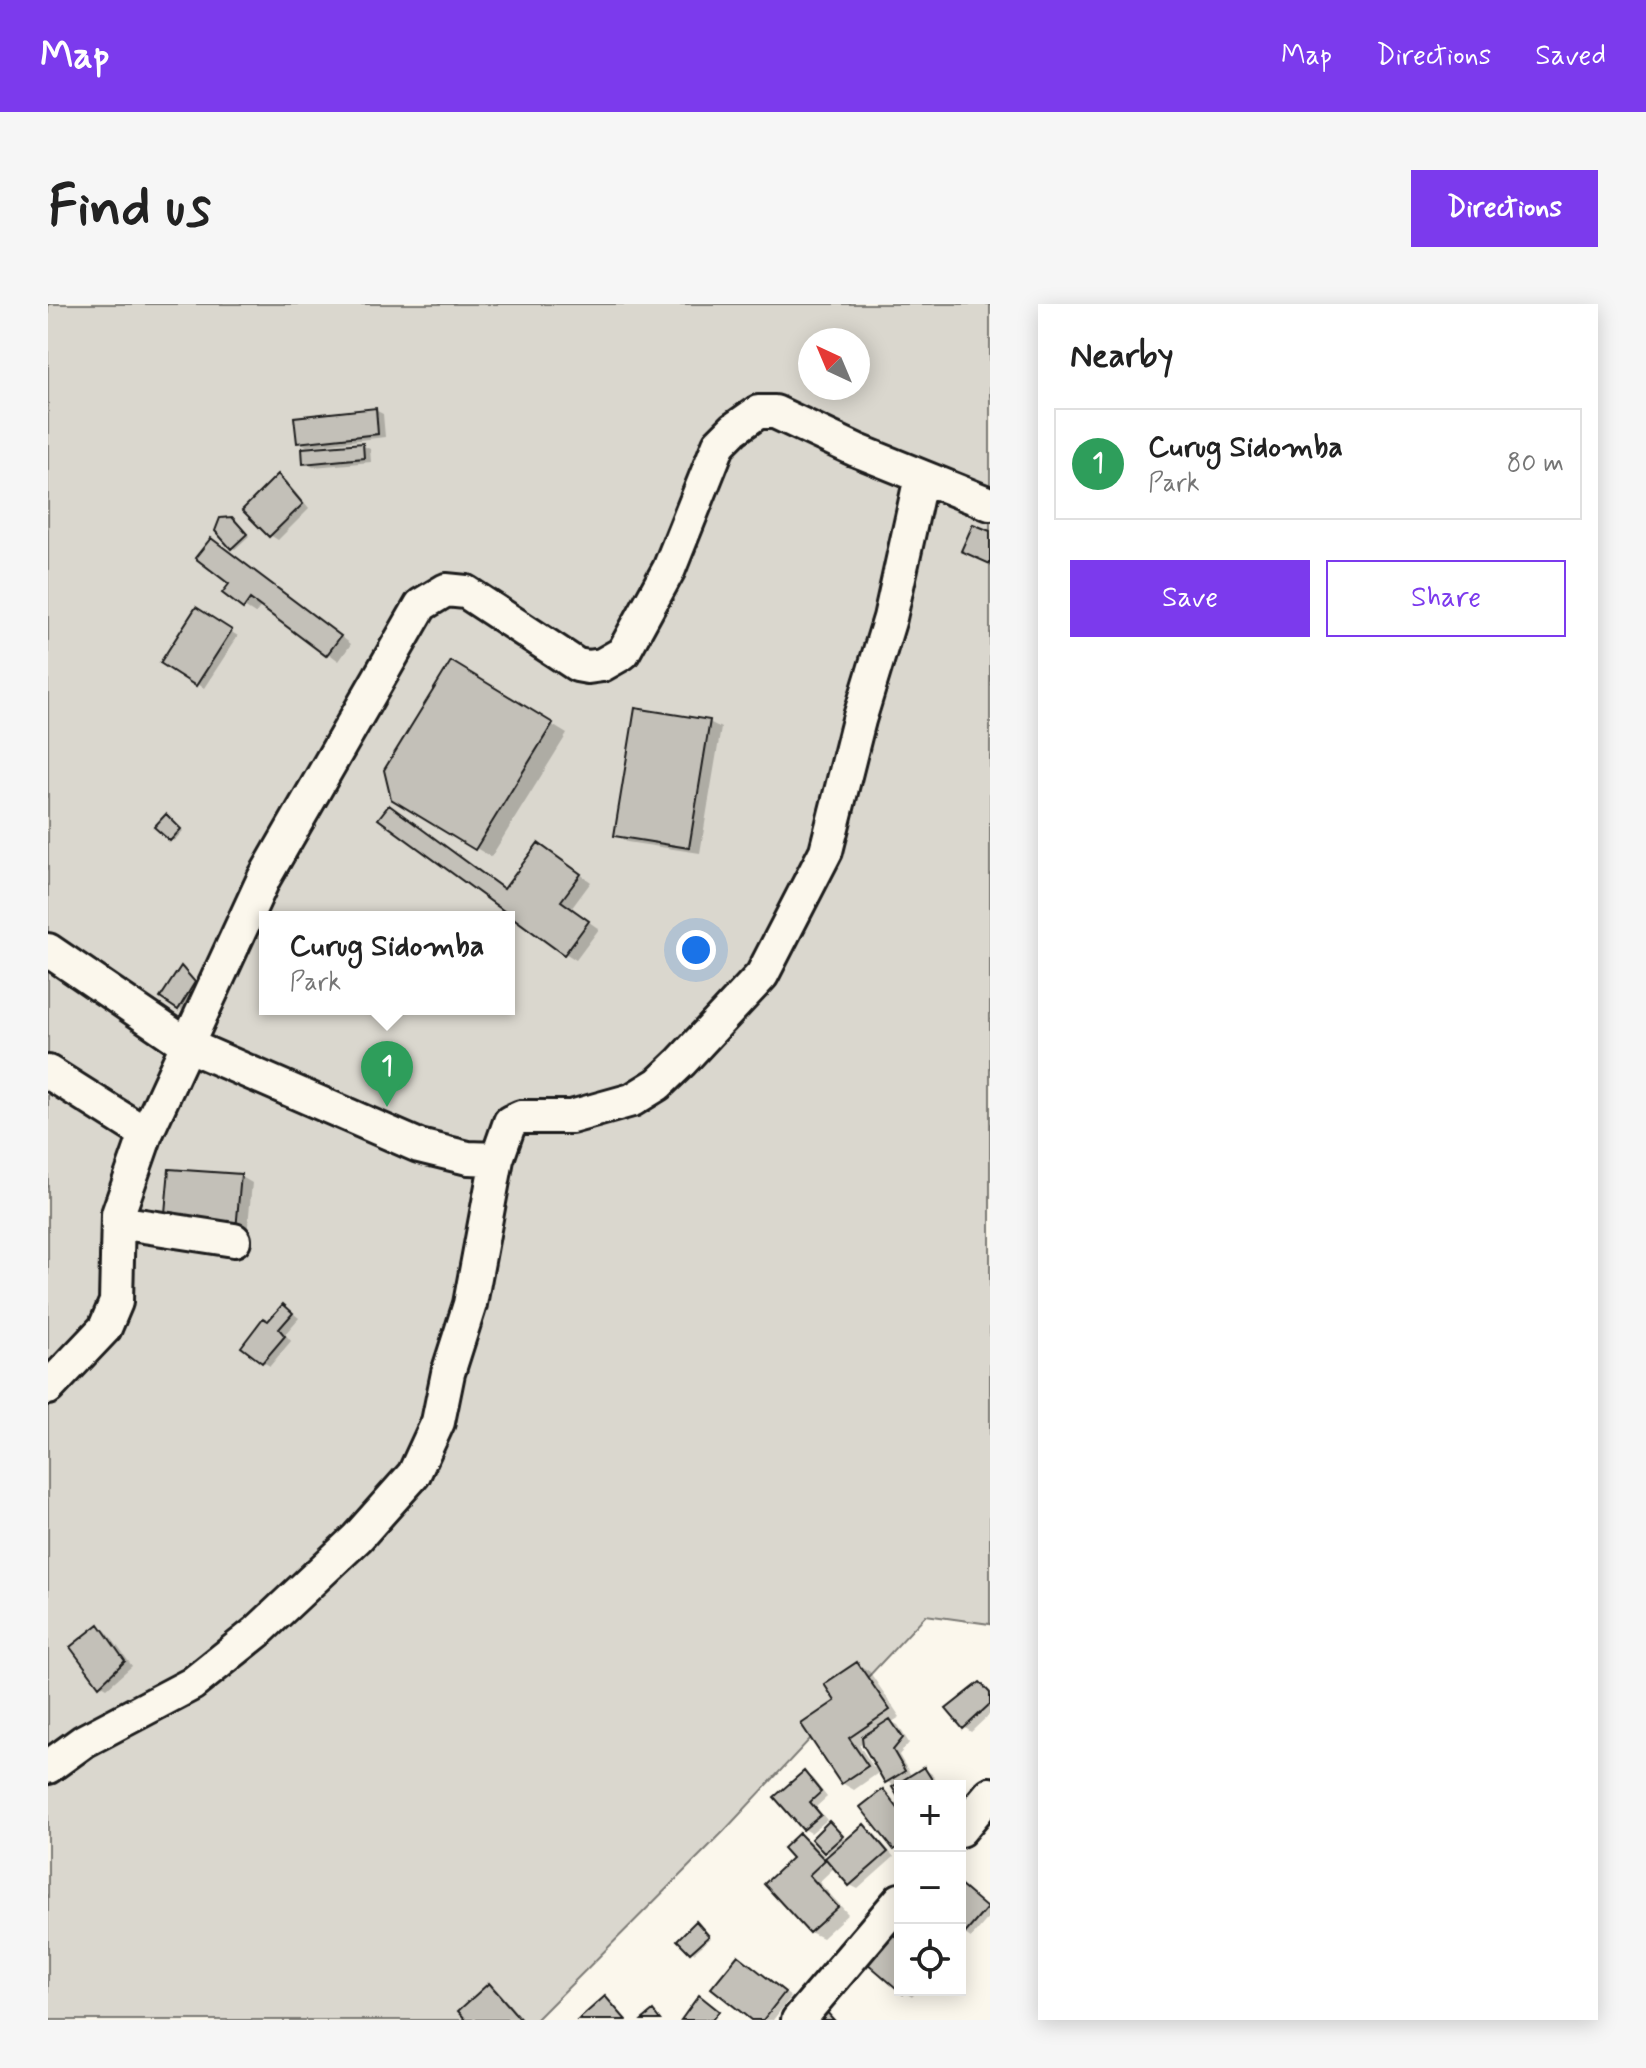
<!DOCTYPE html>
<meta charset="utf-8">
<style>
body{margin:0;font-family:Mynerve,sans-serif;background:#f6f6f6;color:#222}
.controls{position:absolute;right:24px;bottom:24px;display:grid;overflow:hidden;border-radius:0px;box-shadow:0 4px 20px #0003}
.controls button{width:72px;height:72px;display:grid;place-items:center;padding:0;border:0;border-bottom:2px solid #e0e0e0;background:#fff;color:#222;font:40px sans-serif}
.compass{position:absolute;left:750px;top:24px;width:72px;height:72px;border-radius:50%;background:#fff;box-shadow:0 4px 20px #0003;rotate:316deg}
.you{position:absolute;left:648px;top:646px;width:28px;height:28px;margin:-20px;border:6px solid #fff;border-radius:50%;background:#1a73e8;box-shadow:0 0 0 12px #1a73e833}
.badge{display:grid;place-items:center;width:52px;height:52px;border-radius:50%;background:#7c3aed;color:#fff;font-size:26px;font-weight:700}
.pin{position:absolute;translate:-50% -66px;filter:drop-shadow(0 2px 4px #0008)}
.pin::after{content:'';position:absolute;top:42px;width:28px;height:24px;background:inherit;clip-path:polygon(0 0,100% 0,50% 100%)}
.popup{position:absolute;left:211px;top:607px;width:256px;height:104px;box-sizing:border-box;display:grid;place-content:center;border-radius:0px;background:#fff;filter:drop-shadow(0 2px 6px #0005);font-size:26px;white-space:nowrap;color:#767676}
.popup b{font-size:30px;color:#222}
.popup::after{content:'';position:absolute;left:50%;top:100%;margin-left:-16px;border:16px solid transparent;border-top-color:#fff}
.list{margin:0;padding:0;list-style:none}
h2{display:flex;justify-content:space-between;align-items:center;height:104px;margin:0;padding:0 32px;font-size:34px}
h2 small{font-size:26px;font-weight:400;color:#767676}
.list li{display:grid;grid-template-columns:52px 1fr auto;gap:24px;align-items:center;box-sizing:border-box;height:112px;margin:0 16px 16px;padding:0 16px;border:2px solid #e0e0e0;border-radius:0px}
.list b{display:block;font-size:30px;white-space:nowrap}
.list p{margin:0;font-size:26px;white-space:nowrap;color:#767676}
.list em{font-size:26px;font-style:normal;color:#767676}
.actions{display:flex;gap:16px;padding:24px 32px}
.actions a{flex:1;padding:18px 0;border:2px solid #7c3aed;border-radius:0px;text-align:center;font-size:28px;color:#7c3aed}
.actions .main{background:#7c3aed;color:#fff}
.icon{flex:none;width:44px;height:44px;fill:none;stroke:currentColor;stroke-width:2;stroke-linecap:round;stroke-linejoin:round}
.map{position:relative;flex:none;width:942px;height:1716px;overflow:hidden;border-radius:0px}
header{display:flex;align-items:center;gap:48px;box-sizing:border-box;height:112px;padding:0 40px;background:#7c3aed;color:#fff}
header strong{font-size:38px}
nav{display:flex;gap:44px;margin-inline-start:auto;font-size:28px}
.intro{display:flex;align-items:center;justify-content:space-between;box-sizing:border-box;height:192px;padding:0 48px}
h1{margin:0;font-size:56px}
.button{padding:20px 36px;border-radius:0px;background:#7c3aed;color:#fff;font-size:28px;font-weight:700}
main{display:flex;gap:48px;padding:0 48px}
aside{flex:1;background:#fff;border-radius:0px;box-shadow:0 4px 20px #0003}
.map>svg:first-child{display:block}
</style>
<header>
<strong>Map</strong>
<nav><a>Map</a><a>Directions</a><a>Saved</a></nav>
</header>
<div class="intro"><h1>Find us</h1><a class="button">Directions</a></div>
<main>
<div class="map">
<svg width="942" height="1716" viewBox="0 0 942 1716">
<rect width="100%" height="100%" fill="#fbf7ec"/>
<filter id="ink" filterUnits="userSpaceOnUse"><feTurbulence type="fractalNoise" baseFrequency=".0125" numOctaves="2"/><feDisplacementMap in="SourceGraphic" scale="16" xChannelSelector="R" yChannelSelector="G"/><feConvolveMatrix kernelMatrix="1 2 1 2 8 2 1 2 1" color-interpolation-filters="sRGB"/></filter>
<g filter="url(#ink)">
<path fill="#dad7ce" stroke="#7b7a75" stroke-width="2" fill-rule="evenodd" d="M0,0H942V1320L878,1311L676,1527L488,1716H0ZM762,36H810V84H762ZM217,613H461V705H217Z"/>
<path fill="#0003" fill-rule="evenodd" d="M327,106L335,110L337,133L259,142L251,138Z
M314,141L322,145L323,158L265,163L257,159Z
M231,172L238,177L261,205L230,236L222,231Z
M187,217L201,232L187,245L184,243Z
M175,243L303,340L291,357L214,301L207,310L196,303L184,280Z
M148,306L190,332L156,384L115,358Z
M403,359L519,430L443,553L345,494Z
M661,418L673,424L652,549L579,538L568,531Z
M121,515L135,527L126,537L123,535Z
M502,548L543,578L523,605L551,625L528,656L517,649L457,586Z
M136,666L149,681L134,706L115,694Z
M192,872L204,879L199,932L129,926Z
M236,1002L251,1014L237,1030L243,1037L222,1062L215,1058L221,1019Z
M51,1322L58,1327L84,1362L59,1384L52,1380Z
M809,1360L821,1367L852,1413L844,1418L850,1421L861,1439L851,1451L864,1473L876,1465L884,1470L891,1482H852V1492L848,1483L838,1477L833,1467L806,1486L794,1479L790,1397ZM816,1437L829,1462L826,1464L811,1441Z
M932,1380L942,1387V1410L923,1428L916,1423Z
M756,1470L764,1474L779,1493L768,1503L779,1516L763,1529L756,1525Z
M835,1487L842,1492L852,1504V1547L847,1545Z
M785,1522L799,1537L816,1523L824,1527L846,1553L810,1585L802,1581L787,1563L771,1578L800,1610L774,1634L762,1628L747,1555L752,1531L763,1538L779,1555L783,1551L777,1547Z
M912,1581L942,1607V1612L923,1634L912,1627Z
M651,1621L663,1634L646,1649L643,1647Z
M698,1658L743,1693L725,1716H706Z
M441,1682L449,1686L475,1716H421Z
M853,1686H870L864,1693Z"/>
<path fill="#c3c0b8" stroke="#1c1c1c" stroke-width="2" d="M328,104L330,130L249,139L246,113Z
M315,139L316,154L255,160L254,144Z
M230,170L255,200L221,233L194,206Z
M184,213L199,230L183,245L167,227L172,214Z
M925,220L942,227V260L913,247Z
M163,234L293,332L278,352L202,295L195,305L174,289L181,280L147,254Z
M148,303L184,326L148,382L112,359Z
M403,357L505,419L427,546L343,495L336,466Z
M587,404L662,416L641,544L566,532Z
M341,501L456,585L490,539L533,570L513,597L541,617L516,651L330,515Z
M118,510L133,525L122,537L106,523Z
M133,662L147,678L130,706L112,694Z
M121,865L193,870L188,926L116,920Z
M235,1000L245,1009L231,1025L237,1032L214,1059L193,1043L215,1014L220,1017Z
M51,1320L77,1357L51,1382L22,1343Z
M809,1358L842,1406L801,1434L820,1462L793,1480L753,1420L787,1397L776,1380Z
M932,1378L942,1389V1400L915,1425L898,1405Z
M842,1415L855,1434L845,1446L857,1467L837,1479L815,1441L814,1433Z
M876,1463L888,1482H852V1496L844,1483Z
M756,1467L773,1488L762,1498L773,1511L755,1526L726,1493Z
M835,1485L852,1507V1542L846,1546L812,1503Z
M781,1517L795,1532L776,1549L763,1535Z
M816,1520L840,1548L801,1582L777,1554Z
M751,1529L777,1556L761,1571L790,1603L761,1629L716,1580L744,1554L735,1544Z
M912,1581L939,1604L915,1632L912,1630Z
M648,1617L661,1632L642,1649L629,1636Z
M837,1624L852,1636V1686H859L855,1690L812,1653Z
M690,1651L737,1688L715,1716H703L663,1684Z
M441,1679L473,1716H418L410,1707Z
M651,1691L671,1707L664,1716H633Z
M557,1692L578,1716H530Z
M777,1706L786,1716H766Z
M605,1707L612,1716H594Z"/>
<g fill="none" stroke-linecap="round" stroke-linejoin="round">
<defs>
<path id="minor" d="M0,646L141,742L371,842L420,854L449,855
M0,768L98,830
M70,918L186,936
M0,1084L57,1024L68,998L70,910L98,830L216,574L373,301L398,286L418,288L529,361L540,363L554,361L575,349L621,265L671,140L686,125L710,108H727L808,146L942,200
M0,1463L36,1437L144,1380L209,1328L309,1234L366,1170L390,1118L400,1069L422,1000L449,855L462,818L473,813H523L584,796L610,780L633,758L714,671L778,547L811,416L842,314L873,173
M912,1526L942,1490
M750,1716L852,1596"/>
</defs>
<use href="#minor" stroke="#1c1c1c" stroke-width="38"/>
<use href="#minor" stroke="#fbf7ec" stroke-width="32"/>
</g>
</g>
</svg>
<div class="controls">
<button>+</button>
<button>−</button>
<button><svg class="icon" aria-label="locate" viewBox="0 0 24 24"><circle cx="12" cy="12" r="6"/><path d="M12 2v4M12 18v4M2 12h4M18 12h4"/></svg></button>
</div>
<svg class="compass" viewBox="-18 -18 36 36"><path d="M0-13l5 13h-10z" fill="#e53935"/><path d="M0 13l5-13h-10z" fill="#767676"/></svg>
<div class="you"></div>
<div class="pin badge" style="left:339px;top:803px;background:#2e9e5b">1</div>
<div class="popup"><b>Curug Sidomba</b>Park</div>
</div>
<aside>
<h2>Nearby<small></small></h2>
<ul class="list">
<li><span class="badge" style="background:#2e9e5b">1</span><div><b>Curug Sidomba</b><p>Park</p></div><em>80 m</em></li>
</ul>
<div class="actions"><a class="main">Save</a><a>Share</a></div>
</aside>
</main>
